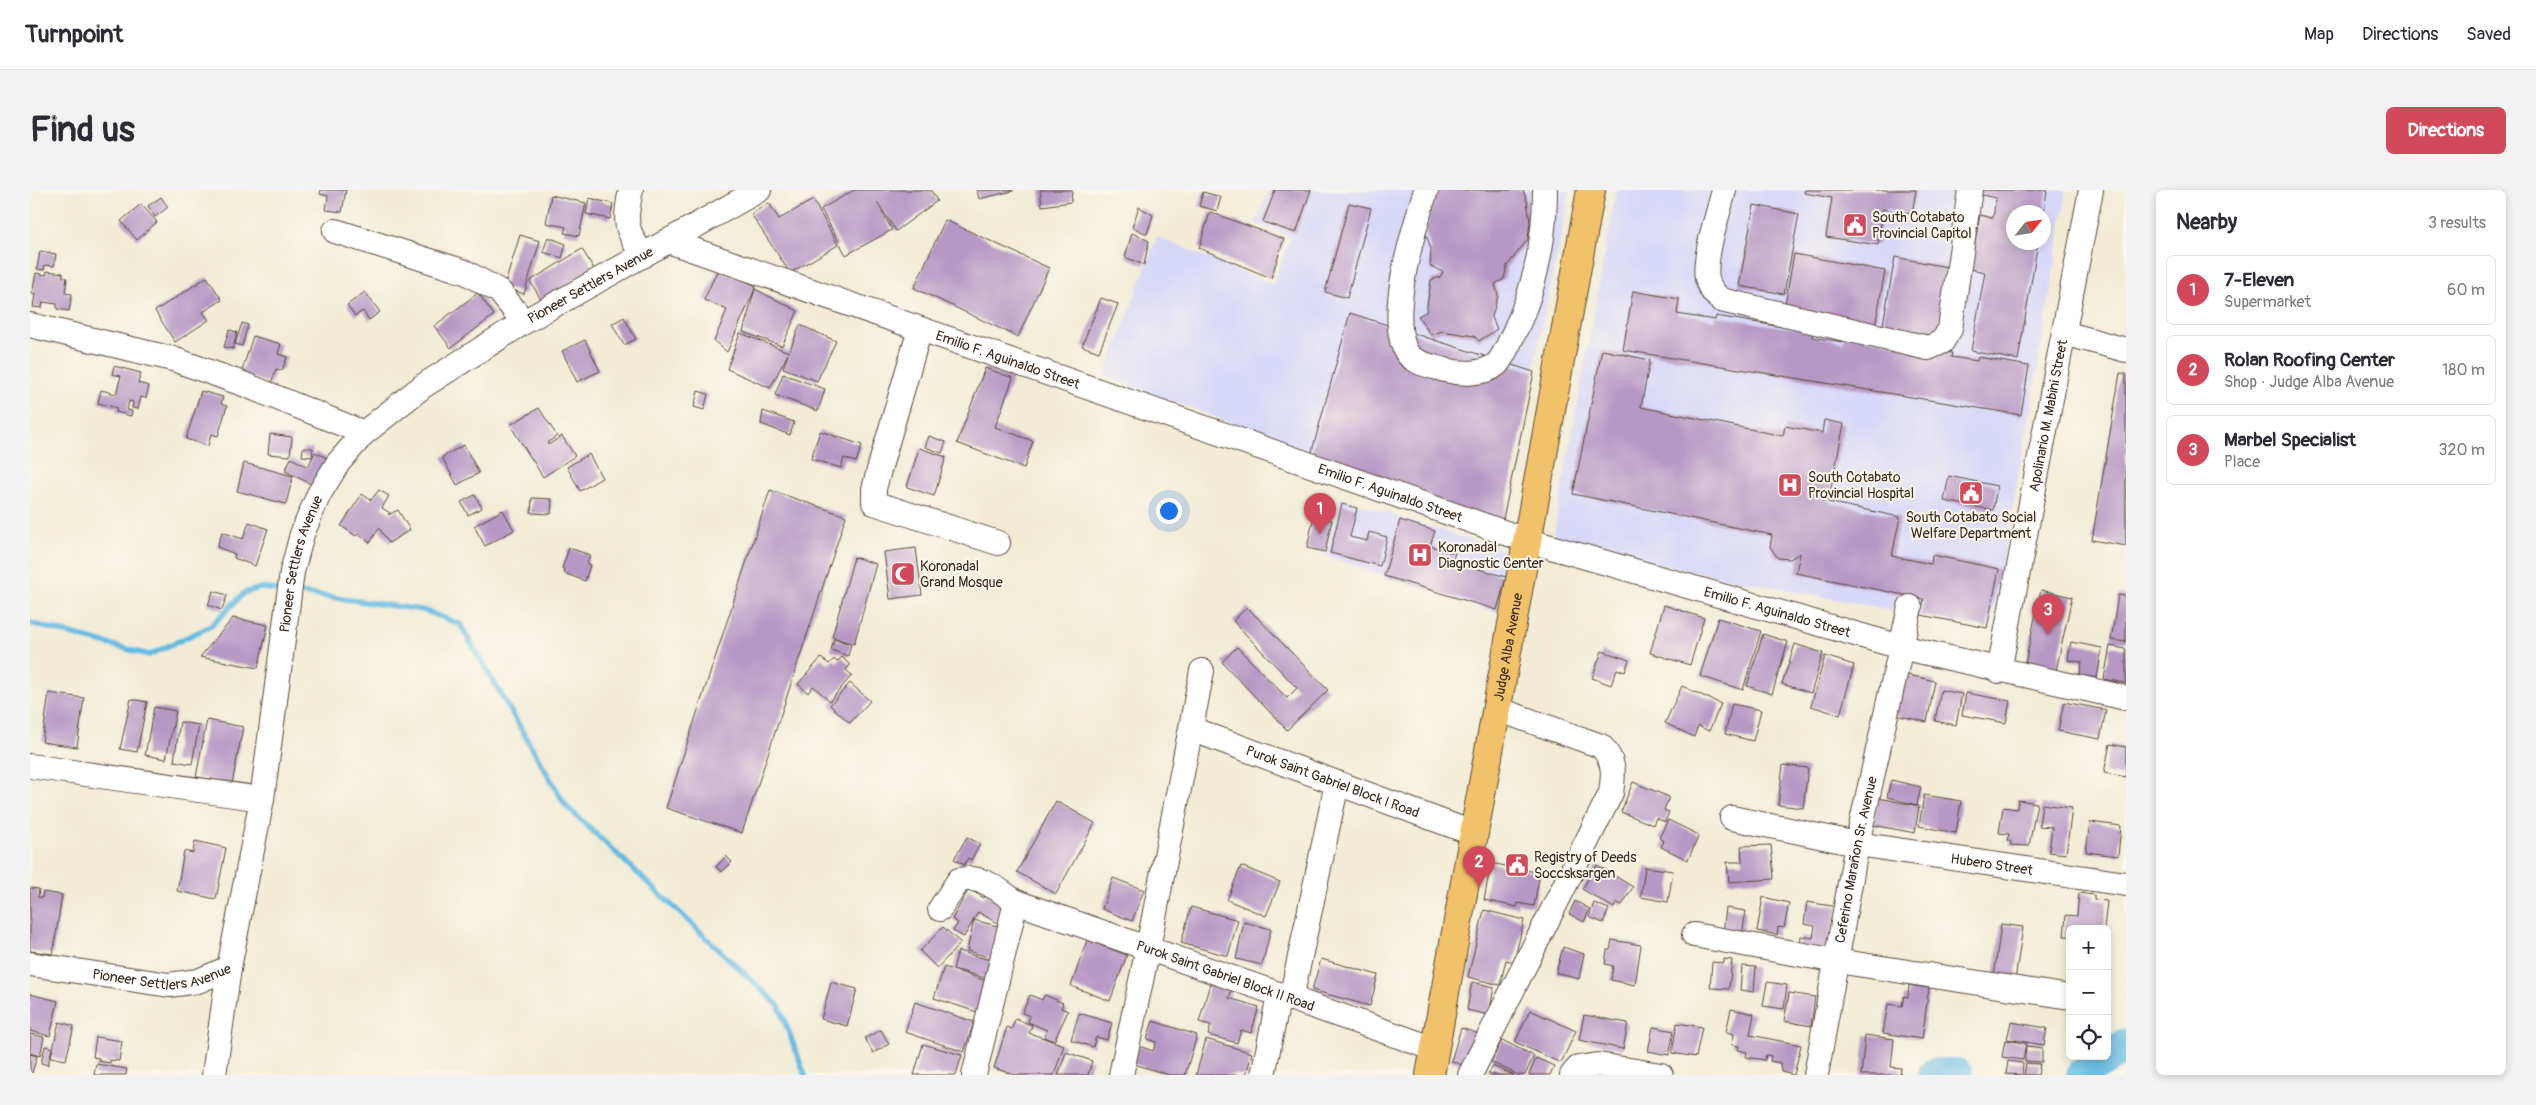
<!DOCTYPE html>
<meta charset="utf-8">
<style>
body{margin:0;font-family:Pangolin,sans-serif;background:#f2f2f3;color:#2b2b33}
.controls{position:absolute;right:15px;bottom:15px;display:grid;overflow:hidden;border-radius:8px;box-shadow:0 2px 8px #0003}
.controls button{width:45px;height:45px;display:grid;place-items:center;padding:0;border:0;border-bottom:1px solid #e1e1e2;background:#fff;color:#2b2b33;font:25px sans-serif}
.compass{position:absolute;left:1976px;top:15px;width:45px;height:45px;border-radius:50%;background:#fff;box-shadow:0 2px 8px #0003;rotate:60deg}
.you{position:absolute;left:1138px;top:320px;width:18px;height:18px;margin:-12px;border:4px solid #fff;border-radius:50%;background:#1a73e8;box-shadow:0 0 0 8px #1a73e833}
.badge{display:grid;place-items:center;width:32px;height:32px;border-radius:50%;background:#d1495b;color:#fff;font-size:16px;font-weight:700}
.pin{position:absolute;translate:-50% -41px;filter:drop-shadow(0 1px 2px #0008)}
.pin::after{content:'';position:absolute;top:26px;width:18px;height:15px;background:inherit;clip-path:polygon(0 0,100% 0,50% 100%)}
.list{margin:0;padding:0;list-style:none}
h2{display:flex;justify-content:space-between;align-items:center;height:65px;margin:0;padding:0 20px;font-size:21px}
h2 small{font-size:16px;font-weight:400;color:#7c7c81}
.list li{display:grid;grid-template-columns:32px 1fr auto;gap:15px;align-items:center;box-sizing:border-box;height:70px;margin:0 10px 10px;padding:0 10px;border:1px solid #e1e1e2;border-radius:8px}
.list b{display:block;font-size:19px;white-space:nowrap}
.list p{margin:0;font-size:16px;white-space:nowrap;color:#7c7c81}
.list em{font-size:16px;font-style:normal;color:#7c7c81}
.icon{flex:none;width:28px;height:28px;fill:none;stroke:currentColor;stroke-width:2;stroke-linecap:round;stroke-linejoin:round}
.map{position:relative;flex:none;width:2096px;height:885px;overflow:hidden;border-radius:8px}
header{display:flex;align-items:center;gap:30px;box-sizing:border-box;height:70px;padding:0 25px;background:#fff;border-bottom:1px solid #e1e1e2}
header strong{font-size:24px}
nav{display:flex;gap:28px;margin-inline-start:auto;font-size:18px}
.intro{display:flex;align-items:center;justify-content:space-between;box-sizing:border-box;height:120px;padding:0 30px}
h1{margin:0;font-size:35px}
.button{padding:12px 22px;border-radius:8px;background:#d1495b;color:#fff;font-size:18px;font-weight:700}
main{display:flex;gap:30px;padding:0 30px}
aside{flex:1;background:#fff;border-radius:8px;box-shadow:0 2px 8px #0003}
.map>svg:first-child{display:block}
</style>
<header>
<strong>Turnpoint</strong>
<nav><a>Map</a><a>Directions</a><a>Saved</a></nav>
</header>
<div class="intro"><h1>Find us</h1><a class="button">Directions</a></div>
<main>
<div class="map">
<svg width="2096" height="885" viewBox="0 0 2096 885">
<rect width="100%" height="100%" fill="#fbf7ec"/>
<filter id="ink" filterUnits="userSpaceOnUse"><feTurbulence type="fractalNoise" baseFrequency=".02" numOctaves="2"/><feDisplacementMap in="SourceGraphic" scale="10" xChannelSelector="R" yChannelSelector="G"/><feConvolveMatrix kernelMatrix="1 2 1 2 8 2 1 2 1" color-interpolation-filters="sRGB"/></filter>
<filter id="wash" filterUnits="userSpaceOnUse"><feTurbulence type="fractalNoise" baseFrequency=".0096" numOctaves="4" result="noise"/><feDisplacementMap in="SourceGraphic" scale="20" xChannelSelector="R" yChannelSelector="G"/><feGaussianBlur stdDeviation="1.12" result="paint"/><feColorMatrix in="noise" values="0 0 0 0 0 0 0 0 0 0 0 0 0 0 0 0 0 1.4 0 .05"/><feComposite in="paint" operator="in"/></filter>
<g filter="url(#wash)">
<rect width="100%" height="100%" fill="#f2ecd6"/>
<path fill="#d7d7f8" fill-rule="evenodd" d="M1239,0H1540L1472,334L1075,186L1127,47L1243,94L1260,47L1225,33Z
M1586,0H2037L1998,235L1960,439L1522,354ZM1984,22H2014V52H1984Z
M1310,308L1484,364L1468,423L1296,366Z"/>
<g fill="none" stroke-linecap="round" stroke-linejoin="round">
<path stroke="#64bae1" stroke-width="5.5" d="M264,402L393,420L430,434L536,616L749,816L775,885
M0,433L119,465L181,436L214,403L230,398L255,401"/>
<path stroke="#64bae1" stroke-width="34" d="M1905,885H1926
M2053,885L2065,875L2096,856"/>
</g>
<g id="blocks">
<path fill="#b798c4" d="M291,0H316L312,22L296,20L298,6L290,4Z
M824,0H901L907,11L866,41L847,12L862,40L816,65L791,19Z
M947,0H983V1L949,9Z
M1010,0H1042L1041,12L1012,16Z
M1245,0H1281L1266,43L1233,32Z
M1411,0H1493L1497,11L1500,32L1498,49L1477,76L1474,89L1465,94L1468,105L1462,127L1467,139L1449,151L1444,146L1412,141L1401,145L1388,126L1396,122L1401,90L1410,87L1413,82L1400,76L1401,59L1395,41L1407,3Z
M1775,0H1886L1882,24L1853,19L1848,55L1796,47L1802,8L1774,3Z
M1948,0H2017L2014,22H1984V52H2008L1988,170L1941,161L1955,82L1940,79L1950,25L1963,28L1966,8L1947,4Z
M1173,2L1191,7L1187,21L1169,16Z
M521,5L556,13L549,46L534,43L536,37L516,33Z
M131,7L138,17L125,27L118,16Z
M559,8L583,14L580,29L556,24Z
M783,10L808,55L760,83L721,24L739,13L749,29Z
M1319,13L1341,18L1317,108L1295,102Z
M111,14L127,32L107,50L91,31Z
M1724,15L1769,24L1754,104L1709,96Z
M1109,17L1123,25L1117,44L1102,37Z
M1180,22L1254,49L1241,88L1169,58Z
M915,30L1019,78L988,147L884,98Z
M1102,43L1119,51L1114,75L1095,67Z
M490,45L510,51L494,104L474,97Z
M518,47L536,54L532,68L513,62Z
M552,59L564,79L512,111L500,91Z
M10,61L26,64L24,76L15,75L14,80L7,79Z
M1764,64L1855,81L1844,142L1753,125Z
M1865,67L1922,78L1908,150L1852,140Z
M688,79L726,96L725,99L768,121L752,156L713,142L725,99L697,162L684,151L697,120L674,110Z
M17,81L33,83V87L37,88L35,103L42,104L39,121L27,119V114L13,112L12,118L3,117L5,104H2L6,83L16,85Z
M177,87L192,110L173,122L179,130L145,152L125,121Z
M1603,101L1649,109L1647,124L1685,130L1686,126L1783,142L1782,147L1813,152L1814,145L1922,163L1921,167L1947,171L1948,167L1999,176L1991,225L1593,160Z
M335,102L350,122L339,130L333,121L325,126L317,115Z
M448,103L464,125L421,158L404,136Z
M1071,108L1088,114L1069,162L1052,156Z
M1320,123L1504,182L1472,334L1281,265Z
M594,127L606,149L594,155L582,134Z
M212,133L218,135L212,156L205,154Z
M770,135L806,151L787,191L753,178L758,164L740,198L697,179L710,143L759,162Z
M199,140L207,142L203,159L194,157Z
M223,146L251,154L248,164L257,167L252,181L246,179L241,194L211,184Z
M555,150L570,181L547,192L532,161Z
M1572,160L1620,170L1611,217L1753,246L1755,236L1792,243L1794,230L1814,234L1798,312L1870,327L1862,366L1901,374L1902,365L1969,379L1957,438L1891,425L1894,409L1766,383L1770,363L1760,369L1748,368L1740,357L1742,345L1543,304Z
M84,176L111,183L108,193L119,196L116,208L111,207L108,219L102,218L103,212L99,211L97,220L102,221L101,226L86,222L87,218L68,213L71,200L86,204L91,186L82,184Z
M955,178L983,188L965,237L1003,251L994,278L927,253Z
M2090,183L2096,184V356L2062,350Z
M753,184L795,199L788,221L745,205Z
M171,201L193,207L191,214L197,216L188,246L181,244L178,256L156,249Z
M668,201L678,204L674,220L664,217Z
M509,218L527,246L517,253L518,255L532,246L545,266L513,287L480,235Z
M733,221L764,232L760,245L731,234Z
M790,241L832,255L826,272L814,268L811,278L781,269Z
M240,244L262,247L260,266L238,264Z
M899,246L916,252L912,263L895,257Z
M434,255L449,283L427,295L412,267Z
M273,258H283L282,267L272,266Z
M889,258L916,267L904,306L877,297Z
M285,262L297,268L283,295L255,281L261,268L278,277Z
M559,264L572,288L550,301L537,277Z
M214,273L263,286L256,314L207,301Z
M1919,286L1967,296L1963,320L1914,311Z
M349,300L359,306L352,318L360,323L358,325L368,320L380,340L359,353L349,338L340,353L328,343L326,346L311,336L332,304L341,310Z
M740,300L816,326L712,643L636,618Z
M445,305L452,318L438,325L431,312Z
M502,308L522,309L521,324L501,323Z
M1312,314L1327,318L1320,347L1337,351L1339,342L1357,347L1350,376L1300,363Z
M473,320L484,340L455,356L444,336Z
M1284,326L1302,330L1295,362L1277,358Z
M1370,330L1405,341L1400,356L1425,363L1422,371L1476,387L1467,420L1354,386Z
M219,332L238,339L225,376L204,368L205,364L187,357L192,342L213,349Z
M539,358L560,365L557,374L560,375L555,391L534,383L535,380L532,378Z
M886,358L892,405L860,409L854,362Z
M824,367L846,374L824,454L802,447Z
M2011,400L2042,407L2024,490L1993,483Z
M183,401L197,405L192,420L178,415Z
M2088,405L2096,406V452L2081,450Z
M1634,415L1674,428L1660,475L1620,463Z
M1217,417L1298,500L1257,540L1192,472L1207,457L1257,508L1267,498L1203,431Z
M203,428L238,435L228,478L170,467Z
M1688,428L1731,441L1713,500L1670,486Z
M1733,444L1758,452L1742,504L1717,496Z
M804,449L821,454L818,466L801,460Z
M2041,452L2072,458L2067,488L2050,485L2052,472L2038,470Z
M1765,454L1793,463L1781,503L1752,494Z
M2080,456L2096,459V493L2074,489Z
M1572,461L1599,470L1595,482L1587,479L1581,495L1562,488Z
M1795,466L1824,475L1810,525L1781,516Z
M812,467L820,475L816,480L822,485L800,511L783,496L778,503L768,494L791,468L799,474L804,469L807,472Z
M1874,484L1905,491L1897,532L1865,525Z
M820,493L840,511L820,533L800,515Z
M1652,496L1691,514L1679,541L1668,536L1664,547L1635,533Z
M1911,500L1932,504L1926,535L1905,531Z
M19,503L54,508L47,557L12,552Z
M1936,503L1980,511L1976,533L1932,525Z
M101,509L117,512L107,562L90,559Z
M2034,512L2076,520L2070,549L2028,541Z
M1702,514L1731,520L1723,551L1695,544Z
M124,517L146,521L136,569L115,565Z
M177,530L213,537L202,594L166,587Z
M150,532L169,535L162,574L144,571Z
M2080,554L2096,557V587L2074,583Z
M1753,575L1778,578L1773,618L1748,615Z
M1861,590L1891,597L1887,615L1857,607Z
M1603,592L1639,607L1634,620L1639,622L1635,632L1626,628L1623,635L1591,622Z
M1894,605L1931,611L1926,643L1889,636Z
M1848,608L1889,616L1885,643L1843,635Z
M1988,610L2007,613L1999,656L1980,655L1981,651L1977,650L1979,644L1969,643L1973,617L1987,619Z
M1026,611L1065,633L1026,704L987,682Z
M2012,614L2042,618L2036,664L2019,662L2022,637L2009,636Z
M1638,630L1669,645L1658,670L1631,657L1634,651L1629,648Z
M2060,632L2091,636L2088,666L2056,662Z
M937,647L950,654L941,670L938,668L934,675L924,669Z
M165,651L196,658L186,709L147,701L154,661L163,663Z
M1741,655L1744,689L1699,692L1697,672H1712L1711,656Z
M696,666L702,672L692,682L686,677Z
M1461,673L1510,683L1504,716L1488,713L1487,717L1454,710Z
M1567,675L1603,697L1592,715L1586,712L1584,718L1552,699Z
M1211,676L1250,692L1236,726L1197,710Z
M1615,677L1643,681L1638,712L1611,707Z
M1083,688L1114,700L1102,731L1072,719Z
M0,698L9,699L8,707L12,708L13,702L32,705L23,764L0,761Z
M939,699L954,708L956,704L980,717L969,734L948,722L934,747L923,741L928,733L922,729Z
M2049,703L2064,705V710L2077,711L2074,739H2040V746H2034L2036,725L2047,726Z
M1733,707L1759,713L1754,738L1748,737L1747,745L1727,741Z
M1545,711L1560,719L1554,732L1539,724Z
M1777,712L1808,717L1796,761L1769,757L1771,746L1783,748L1785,736L1774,734Z
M1564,713L1579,719L1573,733L1559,727Z
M1161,717L1208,730L1198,766L1151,753Z
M1696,718L1716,721L1712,746L1693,743Z
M1454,720L1494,730L1484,772L1476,770L1470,795L1438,787Z
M944,730L971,737L963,768L937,761Z
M1214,732L1241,739L1232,775L1206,769Z
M1971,734L1993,737L1985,790L1964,787Z
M913,737L931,753L907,778L890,761Z
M1057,750L1097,765L1080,811L1041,796Z
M1582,750L1611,755L1605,795L1581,790L1583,776L1575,774L1577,760H1580Z
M1533,757L1554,764L1549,789L1526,783Z
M928,761L964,771L959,789L923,779Z
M1291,769L1348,785L1340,816L1282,800Z
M1694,769L1702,770L1699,799L1680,798L1682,772L1694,773Z
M1712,776L1726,777L1724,802L1710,800Z
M914,777L957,791L947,822L904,808Z
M1181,790L1203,796L1199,808L1229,817L1221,843L1211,840L1207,853L1178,845L1181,835L1169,832Z
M801,792L827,799L817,836L791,829Z
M1442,792L1464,797L1459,825L1437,820Z
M1737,792L1757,795L1754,819L1733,816Z
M1879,795L1899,798L1892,849L1853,843L1858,814L1872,816L1874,806L1878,807Z
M1759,803L1785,807L1781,836L1754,831Z
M0,804L28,811L20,846L0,841Z
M1000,805L1012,810L1015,805L1033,813L1031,818L1038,821L1024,851L1014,847L1017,840L998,832L1000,826L992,823Z
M885,812L944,832L934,862L875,842Z
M1701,819L1724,824L1720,845L1771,855L1764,885L1751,882L1750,873L1740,871L1741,866L1736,865L1735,870L1716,867L1717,862L1708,860L1709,856L1702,855L1704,844L1696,842Z
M1500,820L1546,841L1531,873L1485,852Z
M1049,823L1082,833L1077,850L1066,847L1063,857L1041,850Z
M1554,825L1598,833L1593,859L1549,850Z
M985,829L1002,835L999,843L1034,855L1024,885H985L964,878L977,837L982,839Z
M1123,831L1167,845L1155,885H1139L1101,873L1106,855L1123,861L1126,852L1117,849Z
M29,832L44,836L36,870L21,867Z
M1981,832L2017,838L2014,855L1977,849Z
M1647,833L1672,837L1666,867L1642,863Z
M1623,837L1644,841L1639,865L1618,861Z
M1431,838L1453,845L1438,877L1421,871Z
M851,840L859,854L843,863L835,848Z
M0,844L14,847L10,866L0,863Z
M1835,845L1864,849L1861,877L1871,878L1870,885H1831Z
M66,847L92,851L89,871L80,870V873L68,871L69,868L63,867Z
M1176,849L1222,863L1216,885H1166Z
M1472,850L1504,866L1495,885H1488L1461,872Z
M1975,850L1996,853L1993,870L1972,867Z
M893,854L932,865L926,885H884Z
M15,856L22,858L18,875L11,873Z
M1996,856L2012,858V872L1995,871Z
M1036,862L1062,871L1058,885H1028Z
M0,864L7,866L2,883H0Z
M1506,868L1524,876L1520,885H1499Z
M1978,871L1993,873L1992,885L1976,884Z
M1996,873L2010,874L2008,885H1994Z
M66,874L97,879L96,885H64Z
M1463,876L1484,885H1458Z"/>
</g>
</g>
<g filter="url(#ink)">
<use href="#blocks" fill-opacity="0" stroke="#56473a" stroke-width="1"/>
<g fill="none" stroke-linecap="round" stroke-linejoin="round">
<defs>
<g id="minor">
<path d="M601,0C594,31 595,39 613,66"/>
<path d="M1396,0C1384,39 1359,117 1374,157C1379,173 1401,176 1415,180C1430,184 1454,185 1467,174C1473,167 1478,156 1482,147C1504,102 1515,51 1515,0"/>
<path d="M1694,0C1689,22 1673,67 1677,88C1678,97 1684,104 1691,110L1898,158L1912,152L1920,139L1940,0"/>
<path d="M305,41L435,82L469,101L494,132"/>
<path id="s1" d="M638,51L1496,350L1871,457L2096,508"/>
<path d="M0,135L143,169L213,194L334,243"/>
<path d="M890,139L849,280L844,299V313L968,353"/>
<path d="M2034,143L2096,160"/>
<path id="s2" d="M1969,481L2061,0"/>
<path id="s3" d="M1161,539L1445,644"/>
<path d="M0,576L232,609"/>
<path id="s4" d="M1702,628L1827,654L2096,694"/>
<path id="s5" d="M910,719L929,690C953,685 967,699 986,712L1405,859"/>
<path d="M1664,745L1807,771L2040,807"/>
<path id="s6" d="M0,774L139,795L168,791L199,778"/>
<path d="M1261,809L1307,593"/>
<path id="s7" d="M184,885L199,778L232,609L262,382L272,344L289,304L308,273L334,243L393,196L494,132L729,0"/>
<path d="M944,885L986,712"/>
<path d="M1091,885L1118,758L1172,481"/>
<path d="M1233,885L1249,805"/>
<path d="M1440,885L1581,603C1584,583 1585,571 1571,556L1467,519"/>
<path d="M1542,885L1548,878L1568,875L1631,885"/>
<path id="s8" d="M1786,885L1827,654L1880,417"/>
</g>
<g id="major">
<path id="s9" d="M1400,885L1561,0"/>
</g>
</defs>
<use href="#minor" stroke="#56473a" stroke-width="26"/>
<use href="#major" stroke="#56473a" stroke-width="30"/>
<use href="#minor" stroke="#fff" stroke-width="24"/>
<use href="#major" stroke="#f2c26a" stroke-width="28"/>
</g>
</g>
<defs>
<symbol id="civic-square" viewBox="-11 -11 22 22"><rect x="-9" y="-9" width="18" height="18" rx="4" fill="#d1495b" stroke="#fbf7ec"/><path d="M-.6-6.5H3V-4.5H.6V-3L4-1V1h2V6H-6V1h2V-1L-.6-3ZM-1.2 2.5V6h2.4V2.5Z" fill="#fff"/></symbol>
<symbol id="hospital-square" viewBox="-11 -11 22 22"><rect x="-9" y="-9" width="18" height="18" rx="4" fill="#d1495b" stroke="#fbf7ec"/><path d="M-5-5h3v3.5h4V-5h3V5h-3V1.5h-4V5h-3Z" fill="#fff"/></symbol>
<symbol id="mosque-square" viewBox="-11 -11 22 22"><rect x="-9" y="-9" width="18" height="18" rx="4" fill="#d1495b" stroke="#fbf7ec"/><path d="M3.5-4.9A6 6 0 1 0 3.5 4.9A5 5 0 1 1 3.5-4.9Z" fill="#fff"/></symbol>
</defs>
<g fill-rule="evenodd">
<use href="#civic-square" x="1811" y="21" width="28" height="28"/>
<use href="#hospital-square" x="1746" y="281" width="28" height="28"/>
<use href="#civic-square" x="1927" y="289" width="28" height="28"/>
<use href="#hospital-square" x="1376" y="351" width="28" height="28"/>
<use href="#mosque-square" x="859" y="370" width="28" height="28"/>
<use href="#civic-square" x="1473" y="661" width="28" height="28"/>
</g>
<g text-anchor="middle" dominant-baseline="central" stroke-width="4" stroke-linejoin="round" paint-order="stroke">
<g font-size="14" fill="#3b2a1e" stroke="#fbf7ec" text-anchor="start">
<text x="1842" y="27">South Cotabato<tspan x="1842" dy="16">Provincial Capitol</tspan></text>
<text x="1778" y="287">South Cotabato<tspan x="1778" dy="16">Provincial Hospital</tspan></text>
<text x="1941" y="327" text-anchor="middle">South Cotabato Social<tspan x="1941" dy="16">Welfare Department</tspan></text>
<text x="1408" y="357">Koronadal<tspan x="1408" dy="16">Diagnostic Center</tspan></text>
<text x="890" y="376">Koronadal<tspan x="890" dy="16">Grand Mosque</tspan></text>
<text x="1504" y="667">Registry of Deeds<tspan x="1504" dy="16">Soccsksargen</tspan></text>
</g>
<g font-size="14" fill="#3b2a1e" stroke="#fbf7ec">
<text stroke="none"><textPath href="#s7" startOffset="939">Pioneer Settlers Avenue</textPath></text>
<text stroke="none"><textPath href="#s1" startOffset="360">Emilio F. Aguinaldo Street</textPath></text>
<text stroke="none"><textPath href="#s2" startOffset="260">Apolinario M. Mabini Street</textPath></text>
<text stroke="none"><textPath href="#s1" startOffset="765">Emilio F. Aguinaldo Street</textPath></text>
<text stroke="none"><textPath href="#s7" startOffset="519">Pioneer Settlers Avenue</textPath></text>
<text stroke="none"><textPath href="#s1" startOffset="1170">Emilio F. Aguinaldo Street</textPath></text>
<text stroke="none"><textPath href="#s9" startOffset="435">Judge Alba Avenue</textPath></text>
<text stroke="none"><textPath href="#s3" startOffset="151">Purok Saint Gabriel Block I Road</textPath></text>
<text stroke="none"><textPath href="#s8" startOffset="219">Ceferino Marañon Sr. Avenue</textPath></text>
<text stroke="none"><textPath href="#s4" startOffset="264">Hubero Street</textPath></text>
<text stroke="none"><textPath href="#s6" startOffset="134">Pioneer Settlers Avenue</textPath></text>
<text stroke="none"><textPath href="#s5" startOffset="320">Purok Saint Gabriel Block II Road</textPath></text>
</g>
</g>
</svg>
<div class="controls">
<button>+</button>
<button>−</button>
<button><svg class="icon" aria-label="locate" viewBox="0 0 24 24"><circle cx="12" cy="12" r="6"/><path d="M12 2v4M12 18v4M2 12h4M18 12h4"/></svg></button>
</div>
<svg class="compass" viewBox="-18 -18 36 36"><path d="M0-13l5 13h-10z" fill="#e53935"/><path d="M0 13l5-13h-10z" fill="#7c7c81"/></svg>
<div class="you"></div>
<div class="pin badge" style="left:1290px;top:344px">1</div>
<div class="pin badge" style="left:1449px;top:697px">2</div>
<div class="pin badge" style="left:2018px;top:445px">3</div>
</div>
<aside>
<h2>Nearby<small>3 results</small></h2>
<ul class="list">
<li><span class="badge">1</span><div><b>7-Eleven</b><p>Supermarket</p></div><em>60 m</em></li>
<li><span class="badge">2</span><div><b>Rolan Roofing Center</b><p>Shop · Judge Alba Avenue</p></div><em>180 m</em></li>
<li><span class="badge">3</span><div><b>Marbel Specialist</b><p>Place</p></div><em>320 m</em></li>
</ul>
</aside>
</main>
